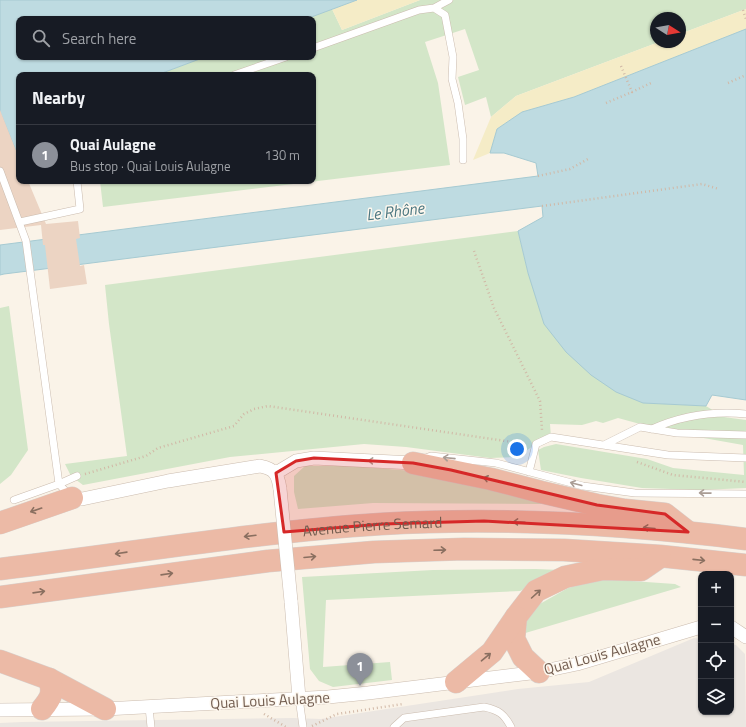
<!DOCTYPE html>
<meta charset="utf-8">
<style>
body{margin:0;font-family:"Titillium Web",sans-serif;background:#242831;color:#f1f3f6}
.controls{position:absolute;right:12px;bottom:12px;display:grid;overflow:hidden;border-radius:8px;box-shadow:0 1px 3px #0004}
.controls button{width:36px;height:36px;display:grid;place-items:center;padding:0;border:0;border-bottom:1px solid #363941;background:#171b24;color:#f1f3f6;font:20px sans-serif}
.compass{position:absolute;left:650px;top:12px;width:36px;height:36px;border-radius:50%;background:#171b24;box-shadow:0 1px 3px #0004;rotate:101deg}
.you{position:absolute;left:517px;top:449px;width:14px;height:14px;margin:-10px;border:3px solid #fff;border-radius:50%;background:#1a73e8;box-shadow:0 0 0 6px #1a73e833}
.badge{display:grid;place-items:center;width:26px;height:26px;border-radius:50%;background:#8c9099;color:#fff;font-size:13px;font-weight:700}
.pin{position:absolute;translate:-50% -33px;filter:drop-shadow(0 1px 2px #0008)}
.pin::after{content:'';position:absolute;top:21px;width:14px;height:12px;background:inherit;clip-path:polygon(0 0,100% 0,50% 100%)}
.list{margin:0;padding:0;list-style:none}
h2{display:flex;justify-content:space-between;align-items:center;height:52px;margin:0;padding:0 16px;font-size:17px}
h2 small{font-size:13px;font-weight:400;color:#9ea1a6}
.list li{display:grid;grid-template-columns:26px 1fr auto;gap:12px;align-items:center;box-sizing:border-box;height:60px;padding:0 16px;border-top:1px solid #363941}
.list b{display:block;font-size:15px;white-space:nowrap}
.list p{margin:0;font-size:13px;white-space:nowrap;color:#9ea1a6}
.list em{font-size:13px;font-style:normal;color:#9ea1a6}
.icon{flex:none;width:22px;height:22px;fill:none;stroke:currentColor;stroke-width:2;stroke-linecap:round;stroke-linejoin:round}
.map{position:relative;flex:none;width:746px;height:727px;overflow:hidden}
.search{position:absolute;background:#171b24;box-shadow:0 1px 3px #0004;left:16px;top:16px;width:300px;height:44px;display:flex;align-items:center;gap:10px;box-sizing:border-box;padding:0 14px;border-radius:8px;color:#9ea1a6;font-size:15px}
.panel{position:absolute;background:#171b24;box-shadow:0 1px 3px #0004;left:16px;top:72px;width:300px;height:112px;border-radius:8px}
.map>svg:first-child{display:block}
</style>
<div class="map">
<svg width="746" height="727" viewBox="0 0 746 727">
<rect width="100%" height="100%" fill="#faf3e8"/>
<path fill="#ebe6e1" d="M694,638L701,639V712H731V644L736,645L745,654L746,727H0V723L22,722L293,718L321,719L518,689L589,682Z"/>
<path fill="#d3e6c8" d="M420,0H746V9L680,34V18H656V42H659L516,96L491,117L486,97L465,105L458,77L479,70L465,29L425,42L438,83L450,165L103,207L100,181H313V75H157L205,57H313V19H306L332,9L342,30Z
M518,231L528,273L646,403L706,406L724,417L746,420V488L701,490L642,488L581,478L541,470L538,450L544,447L556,444L647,459L673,468L744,475L743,445L698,437L640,424L618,418L603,423L596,421L582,425L550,424L551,437L536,444L517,457L490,458L406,447L364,444L230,457L83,485L71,476L65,464L127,456L109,324L105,285Z
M9,306L28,450L11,475L0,484V308Z
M305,466H350L438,473L544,501L542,504L373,503L298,509L294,492V476Z
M536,569L560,570L531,586L520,591L326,600L323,667L390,662L392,680L333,687L319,681L310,669L302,577L433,570Z
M603,579L675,584L681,587L522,634L523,622L538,605L568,588Z"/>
<path fill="#f5ecc7" d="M357,0H420L342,30L332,9Z
M746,9V29L574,97L522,112L497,129L490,153L473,160L491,117L516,96L659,42H680V34Z"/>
<path fill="#bedbe1" stroke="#a6cad2" d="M0,0H357L306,19H19V57H205L157,75H19V158L0,112Z
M746,29V400L712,395L706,406L643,403L616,392L591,375L566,352L544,324L528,273L518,231L543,217L542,206L44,269L4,274L0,275V245L538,176L536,163L504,153H490L497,129L522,112L574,97Z"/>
<path fill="#ecd4c3" d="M0,110L19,158V181H28L46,224L78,221L80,238L76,239L80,266L84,265L87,284L50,289L45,245H43L41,225L0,230Z"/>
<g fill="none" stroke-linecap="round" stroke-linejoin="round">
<defs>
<path id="lane" d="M434,8L449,0
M313,48L419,10L434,8L445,15L453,57L452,79L458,103L463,139V160
M234,75L286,57
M0,171L26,241L59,484L70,496
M20,222L80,209L77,181
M652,429C681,416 714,411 746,414
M604,445L640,427L677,433L746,435
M423,459L431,456L496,463L583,486L635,493L746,494
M529,472L536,444L551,437L668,455L746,458
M14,500L59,484L77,476
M299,698L303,727
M149,707L151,727
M394,727L404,718L484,707C499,710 504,714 511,727"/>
<path id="street" d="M276,473L296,461L314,458L413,463
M72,498L82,499L168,481L260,466C275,469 278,474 280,489
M291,601L299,698
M731,627L746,637
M0,710L105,709L328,697L368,693L539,672L577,664L701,627"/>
<g id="highway">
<path d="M413,463L491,479L541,492L597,505L625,510L665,514L688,532"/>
<path d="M0,523L72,498"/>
<path id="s1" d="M0,569C127,554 254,532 381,524C503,517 625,524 746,539"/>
<path d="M0,597L268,561L374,552L464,549L564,550L660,556L746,565"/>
<path d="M0,661L49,679L105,709"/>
<path d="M539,672L523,657L514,639L516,617L536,591L565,577L603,569L641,570L660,557"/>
<path d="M456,682L492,652L516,617"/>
<path d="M42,709C51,698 54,693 49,679"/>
</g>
</defs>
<use href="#lane" stroke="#cbbcaf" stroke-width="8"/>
<use href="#street" stroke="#cbbcaf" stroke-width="14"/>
<use href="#highway" stroke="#d7d1ce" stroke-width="23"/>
<path stroke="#d1b8a6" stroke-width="2.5" stroke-dasharray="1 3" stroke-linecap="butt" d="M743,10L746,19
M621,66L632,92L653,82
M728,83L746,75
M606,103L632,92
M538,176L570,169L588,159
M542,206L702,184L719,189
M474,251L494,308L540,401L542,430
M637,462L673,475L746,482
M85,474L146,456L158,448L234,426L244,414L254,409L268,406L526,444
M264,714L286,727
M312,726L337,714L403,704"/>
<use href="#lane" stroke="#fff" stroke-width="7"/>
<use href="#street" stroke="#fff" stroke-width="13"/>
<use href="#highway" stroke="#ecbaa6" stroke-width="22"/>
<defs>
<path id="street-bridge" d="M280,489L291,601"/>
</defs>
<use href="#street-bridge" stroke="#cbbcaf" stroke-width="14" stroke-linecap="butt"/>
<use href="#street-bridge" stroke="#fff" stroke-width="13"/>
</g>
<defs><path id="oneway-shaft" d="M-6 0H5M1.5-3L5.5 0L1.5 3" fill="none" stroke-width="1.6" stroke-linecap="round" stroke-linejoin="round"/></defs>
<g stroke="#aa9d95">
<use href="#oneway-shaft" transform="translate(449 458) rotate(-174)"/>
<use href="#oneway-shaft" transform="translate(374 461) rotate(-176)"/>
<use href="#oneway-shaft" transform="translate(576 484) rotate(-165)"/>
<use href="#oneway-shaft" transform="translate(705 493) rotate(-179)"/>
</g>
<g stroke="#8a6f60">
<use href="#oneway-shaft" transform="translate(489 479) rotate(-166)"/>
<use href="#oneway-shaft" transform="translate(36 510) rotate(161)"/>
<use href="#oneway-shaft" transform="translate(519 522) rotate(-178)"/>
<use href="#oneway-shaft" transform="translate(649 528) rotate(-175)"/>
<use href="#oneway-shaft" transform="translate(250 536) rotate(173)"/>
<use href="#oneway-shaft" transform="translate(440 550) rotate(-2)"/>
<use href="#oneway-shaft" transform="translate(121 553) rotate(172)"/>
<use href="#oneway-shaft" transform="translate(310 557) rotate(-5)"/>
<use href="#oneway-shaft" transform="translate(699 560) rotate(6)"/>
<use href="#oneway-shaft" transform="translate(167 574) rotate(-8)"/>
<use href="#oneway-shaft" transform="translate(39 592) rotate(-8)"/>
<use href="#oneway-shaft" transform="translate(536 594) rotate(-42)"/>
<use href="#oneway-shaft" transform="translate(486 657) rotate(-40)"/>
</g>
<path fill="#d62828" fill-opacity="0.2" stroke="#d62828" stroke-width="3" stroke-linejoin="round" d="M314,458L413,463L451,470L597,505L665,514L688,532L484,521L383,524L284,532L276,473L296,461Z"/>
<g text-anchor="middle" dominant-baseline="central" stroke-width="3" stroke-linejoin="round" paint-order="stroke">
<g font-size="15" fill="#715c4f" stroke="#fdf7ee">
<text stroke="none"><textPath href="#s1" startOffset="375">Avenue Pierre Semard</textPath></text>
<text transform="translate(602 654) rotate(-15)">Quai Louis Aulagne</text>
<text transform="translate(270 700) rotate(-3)">Quai Louis Aulagne</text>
</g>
<g font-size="16" font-style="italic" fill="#4c7781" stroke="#fdf7ee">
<text transform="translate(395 211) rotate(-7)">Le Rhône</text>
</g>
</g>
</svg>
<div class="controls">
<button>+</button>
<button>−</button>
<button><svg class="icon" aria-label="locate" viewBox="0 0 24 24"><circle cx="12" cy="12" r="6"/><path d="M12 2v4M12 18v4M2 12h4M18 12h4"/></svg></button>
<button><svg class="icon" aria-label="layers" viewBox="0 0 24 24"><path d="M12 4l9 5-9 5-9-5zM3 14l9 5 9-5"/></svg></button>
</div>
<svg class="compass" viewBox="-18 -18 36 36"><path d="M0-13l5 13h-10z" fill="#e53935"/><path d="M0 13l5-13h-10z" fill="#9ea1a6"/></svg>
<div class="you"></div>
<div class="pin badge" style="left:360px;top:686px">1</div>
<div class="search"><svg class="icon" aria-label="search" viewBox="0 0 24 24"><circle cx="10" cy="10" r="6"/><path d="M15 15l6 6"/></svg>Search here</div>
<section class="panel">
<h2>Nearby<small></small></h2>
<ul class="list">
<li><span class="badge">1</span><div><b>Quai Aulagne</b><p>Bus stop · Quai Louis Aulagne</p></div><em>130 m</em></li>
</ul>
</section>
</div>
